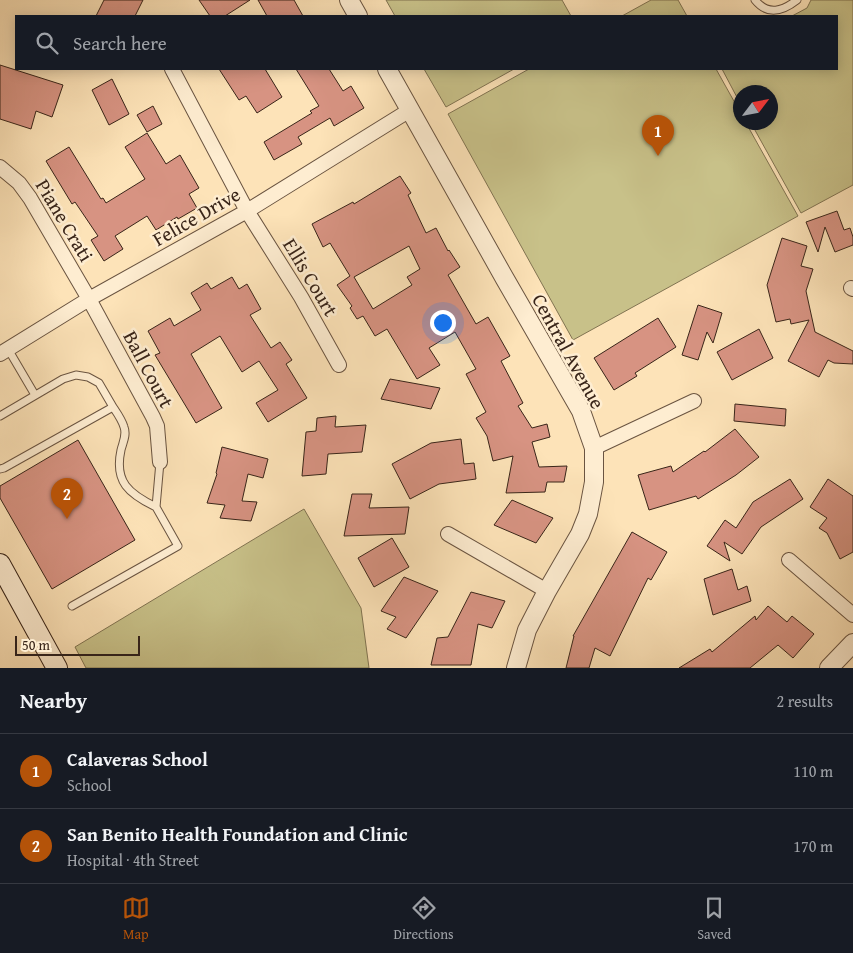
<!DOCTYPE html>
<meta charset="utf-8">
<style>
body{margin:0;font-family:"Gentium Book Plus",serif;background:#20242c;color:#f1f3f6}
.compass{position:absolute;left:733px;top:85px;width:45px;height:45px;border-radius:50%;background:#171b24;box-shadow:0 2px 12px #0003;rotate:58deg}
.scale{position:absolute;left:15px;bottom:12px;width:125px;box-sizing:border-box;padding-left:5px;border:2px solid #392519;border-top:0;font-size:14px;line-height:18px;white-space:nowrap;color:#392519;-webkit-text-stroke:4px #feedd1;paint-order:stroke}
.you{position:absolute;left:442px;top:322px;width:18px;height:18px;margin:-12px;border:4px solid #fff;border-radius:50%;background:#1a73e8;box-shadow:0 0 0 8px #1a73e833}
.badge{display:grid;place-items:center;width:32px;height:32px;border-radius:50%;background:#b45309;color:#fff;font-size:16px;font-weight:700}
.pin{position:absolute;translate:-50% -41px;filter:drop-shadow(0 1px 2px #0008)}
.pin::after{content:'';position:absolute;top:26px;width:18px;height:15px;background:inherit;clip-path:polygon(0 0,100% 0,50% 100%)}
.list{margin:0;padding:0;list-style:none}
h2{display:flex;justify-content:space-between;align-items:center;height:65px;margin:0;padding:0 20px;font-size:21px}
h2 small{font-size:16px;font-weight:400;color:#9ea1a6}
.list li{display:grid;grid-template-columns:32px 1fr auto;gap:15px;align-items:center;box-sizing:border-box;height:75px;padding:0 20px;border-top:1px solid #363941}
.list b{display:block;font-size:19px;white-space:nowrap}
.list p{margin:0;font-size:16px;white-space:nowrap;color:#9ea1a6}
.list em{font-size:16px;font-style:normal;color:#9ea1a6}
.icon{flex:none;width:28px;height:28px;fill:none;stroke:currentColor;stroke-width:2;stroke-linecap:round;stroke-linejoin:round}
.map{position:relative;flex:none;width:853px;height:668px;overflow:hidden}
.search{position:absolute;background:#171b24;box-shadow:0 2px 12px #0003;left:15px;right:15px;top:15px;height:55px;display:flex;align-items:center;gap:12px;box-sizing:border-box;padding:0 18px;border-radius:0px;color:#9ea1a6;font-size:19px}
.sheet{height:215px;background:#171b24}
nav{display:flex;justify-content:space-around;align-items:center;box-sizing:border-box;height:70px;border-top:1px solid #363941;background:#171b24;font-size:14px;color:#9ea1a6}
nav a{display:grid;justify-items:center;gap:2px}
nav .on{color:#b45309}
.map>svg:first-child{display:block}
</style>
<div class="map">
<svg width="853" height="668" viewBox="0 0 853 668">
<rect width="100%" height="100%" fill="#fde3b8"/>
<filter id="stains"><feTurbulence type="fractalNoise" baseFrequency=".004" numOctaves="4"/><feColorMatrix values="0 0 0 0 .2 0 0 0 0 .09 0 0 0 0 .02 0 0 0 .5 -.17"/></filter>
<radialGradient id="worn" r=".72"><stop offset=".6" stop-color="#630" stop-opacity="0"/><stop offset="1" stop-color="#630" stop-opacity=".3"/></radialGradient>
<path fill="#c8c189" stroke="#807351" d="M386,0H562L571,16H395Z
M651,0H678L687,16H622Z
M811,0H853V185L801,213L751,123L770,122V92H740V103L722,69H837V16H792L807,8Z
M424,69H514L446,107Z
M529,69H716L740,112V122L746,123L798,216L573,340L448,114Z
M304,509L361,608L369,668H86L75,647Z"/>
<path fill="#d79382" stroke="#392519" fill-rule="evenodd" d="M104,0H143L135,16H96Z
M199,0H250L225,16H210Z
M258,0H294L303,16H267Z
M0,65L63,85L52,117L36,111L31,129L0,119Z
M219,69H265L282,97L257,113L246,96L239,100Z
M296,69H329L343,91L351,86L364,108L334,126L330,118L298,137L302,144L274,160L264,142L312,113L310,111L319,106Z
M112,79L129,114L109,125L92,90Z
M153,106L162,124L147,132L137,115Z
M147,133L166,164L180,155L199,188L189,194L197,208L178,219L177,217L156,230L147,216L115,236L123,249L104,261L91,240L98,236L75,202L72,204L46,161L69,147L101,199L103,198L106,203L145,179L125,147Z
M400,176L411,193L408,195L426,233L436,228L448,251L449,250L460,267L448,275L476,324L488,317L510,356L501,361L523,403L518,406L532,428L547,424L550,437L532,442L539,467L567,466L564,482H547L545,492L506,493L513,456L493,461L487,436L476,418L486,412L466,374L476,369L455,332L429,348L440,365L417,379L387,329L375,336L363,316L357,319L350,308L352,306L337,285L350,276L330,243L323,247L312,224L353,202L354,204ZM409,246L420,269L407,277L412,285L373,309L354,277Z
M837,211L844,230L850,228L853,237V245L835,252L825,227L818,252L806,222Z
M782,238L807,246L801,266L813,269L806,291L815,332L853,351V364L834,363L828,360L819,377L788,361L809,320L791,324L790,319L776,322L767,285Z
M232,277L239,289L247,284L261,309L250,315L271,348L280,342L292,360L286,364L307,398L268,422L256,403L278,390L259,361L242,372L220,336L191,354L222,408L196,423L155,355L160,353L148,331L170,318L174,326L201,310L191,293L207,283L211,289Z
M698,305L722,313L713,343L707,332L698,360L682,355Z
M658,318L676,347L635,373L637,376L614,390L594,358Z
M759,329L773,358L732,380L717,352Z
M390,379L440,388L431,409L381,399Z
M735,404L786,409L785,426L734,421Z
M336,416L335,427L366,425L362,452L328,454L326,474L302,476L306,432L316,431L317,418Z
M735,429L759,457L736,475L698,499L696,496L649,510L638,475L671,466L673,472L704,451L705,452Z
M461,439L464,464L474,463L476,479L439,484L410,499L392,464L431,443Z
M78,440L135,540L52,589L0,498V486Z
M222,447L268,459L263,478L248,474L242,501L257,502L251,521L220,518L225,505L207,503L217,474L216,473Z
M790,479L803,499L761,527L742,554L724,542L730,561L707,546L725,520L736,528L753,502Z
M828,479L853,496V552L840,559L827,533L819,528L827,518L810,507Z
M352,494H372L369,508L409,507L405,534L344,536Z
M512,500L553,518L536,543L494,525Z
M632,532L667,552L651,580L648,578L610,656L595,648L589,668H566L574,636H573Z
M392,538L409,567L374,587L358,558Z
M732,569L738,590L747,586L751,601L713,615L704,579Z
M404,577L438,591L406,638L387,629L396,617L381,611Z
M471,592L505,601L492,628L478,624L471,665H431L437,638L448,637Z
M768,606L787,622L792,616L814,634L793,658L778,645L750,668H679L710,649L712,652L755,616L756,620Z"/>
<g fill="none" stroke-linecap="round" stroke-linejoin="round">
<defs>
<path id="service" d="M755,0C768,16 783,11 797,0
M8,349L35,395
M113,407C117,413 122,420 124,427C127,435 123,442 121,450C114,482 129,494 156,507
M0,416L63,379L76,375L88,377L99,383L113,407L4,468L0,469
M72,606L178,546L156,507L160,462"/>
<path id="minor" d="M172,69L247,211L301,297L339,365
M0,167L19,183L30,198L89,299L153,417L157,426L160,462
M851,288L853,289
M0,354L89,299L247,211L410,110
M594,448L694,401
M448,534L547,591
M789,560L853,615"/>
<path id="tertiary" d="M349,0L358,16
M387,69L505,279L581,411L594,448V482L588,514L580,534L547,591L527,630L516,668
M829,668L853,643"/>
<path id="secondary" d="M0,564L57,668"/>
</defs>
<use href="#service" stroke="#6a5441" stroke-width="9"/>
<use href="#minor" stroke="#6a5441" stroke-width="16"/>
<use href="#tertiary" stroke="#6a5441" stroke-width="20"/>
<use href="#secondary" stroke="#392519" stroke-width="22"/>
<use href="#service" stroke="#feedd1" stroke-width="7"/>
<use href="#minor" stroke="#feedd1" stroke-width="14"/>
<use href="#tertiary" stroke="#feedd1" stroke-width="18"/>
<use href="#secondary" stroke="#feedd1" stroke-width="20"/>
</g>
<g text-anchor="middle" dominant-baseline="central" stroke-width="5" stroke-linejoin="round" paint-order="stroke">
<g font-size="20" fill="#392519" stroke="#feedd1">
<text transform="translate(196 216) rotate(-30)">Felice Drive</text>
<text transform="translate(65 220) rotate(59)">Piane Crati</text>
<text transform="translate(311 277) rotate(59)">Ellis Court</text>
<text transform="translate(569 351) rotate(61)">Central Avenue</text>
<text transform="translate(149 369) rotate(62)">Ball Court</text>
</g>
</g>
<rect width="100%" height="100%" filter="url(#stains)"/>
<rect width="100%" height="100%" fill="url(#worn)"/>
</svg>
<svg class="compass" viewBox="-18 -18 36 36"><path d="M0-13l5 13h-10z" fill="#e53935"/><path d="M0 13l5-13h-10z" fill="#9ea1a6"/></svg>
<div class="scale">50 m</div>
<div class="you"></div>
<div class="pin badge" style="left:658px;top:156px">1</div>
<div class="pin badge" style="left:67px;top:519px">2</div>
<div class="search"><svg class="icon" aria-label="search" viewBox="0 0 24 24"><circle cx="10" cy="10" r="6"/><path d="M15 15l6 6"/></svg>Search here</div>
</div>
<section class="sheet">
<h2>Nearby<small>2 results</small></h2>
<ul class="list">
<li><span class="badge">1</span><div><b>Calaveras School</b><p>School</p></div><em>110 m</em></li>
<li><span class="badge">2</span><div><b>San Benito Health Foundation and Clinic</b><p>Hospital · 4th Street</p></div><em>170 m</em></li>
</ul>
</section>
<nav>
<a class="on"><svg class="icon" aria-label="map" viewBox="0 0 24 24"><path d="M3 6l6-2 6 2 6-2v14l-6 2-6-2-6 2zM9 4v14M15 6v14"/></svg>Map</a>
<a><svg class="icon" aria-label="directions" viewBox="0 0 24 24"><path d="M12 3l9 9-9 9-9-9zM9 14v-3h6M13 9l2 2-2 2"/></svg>Directions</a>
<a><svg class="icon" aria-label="saved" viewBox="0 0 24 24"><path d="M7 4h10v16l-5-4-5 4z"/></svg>Saved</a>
</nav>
